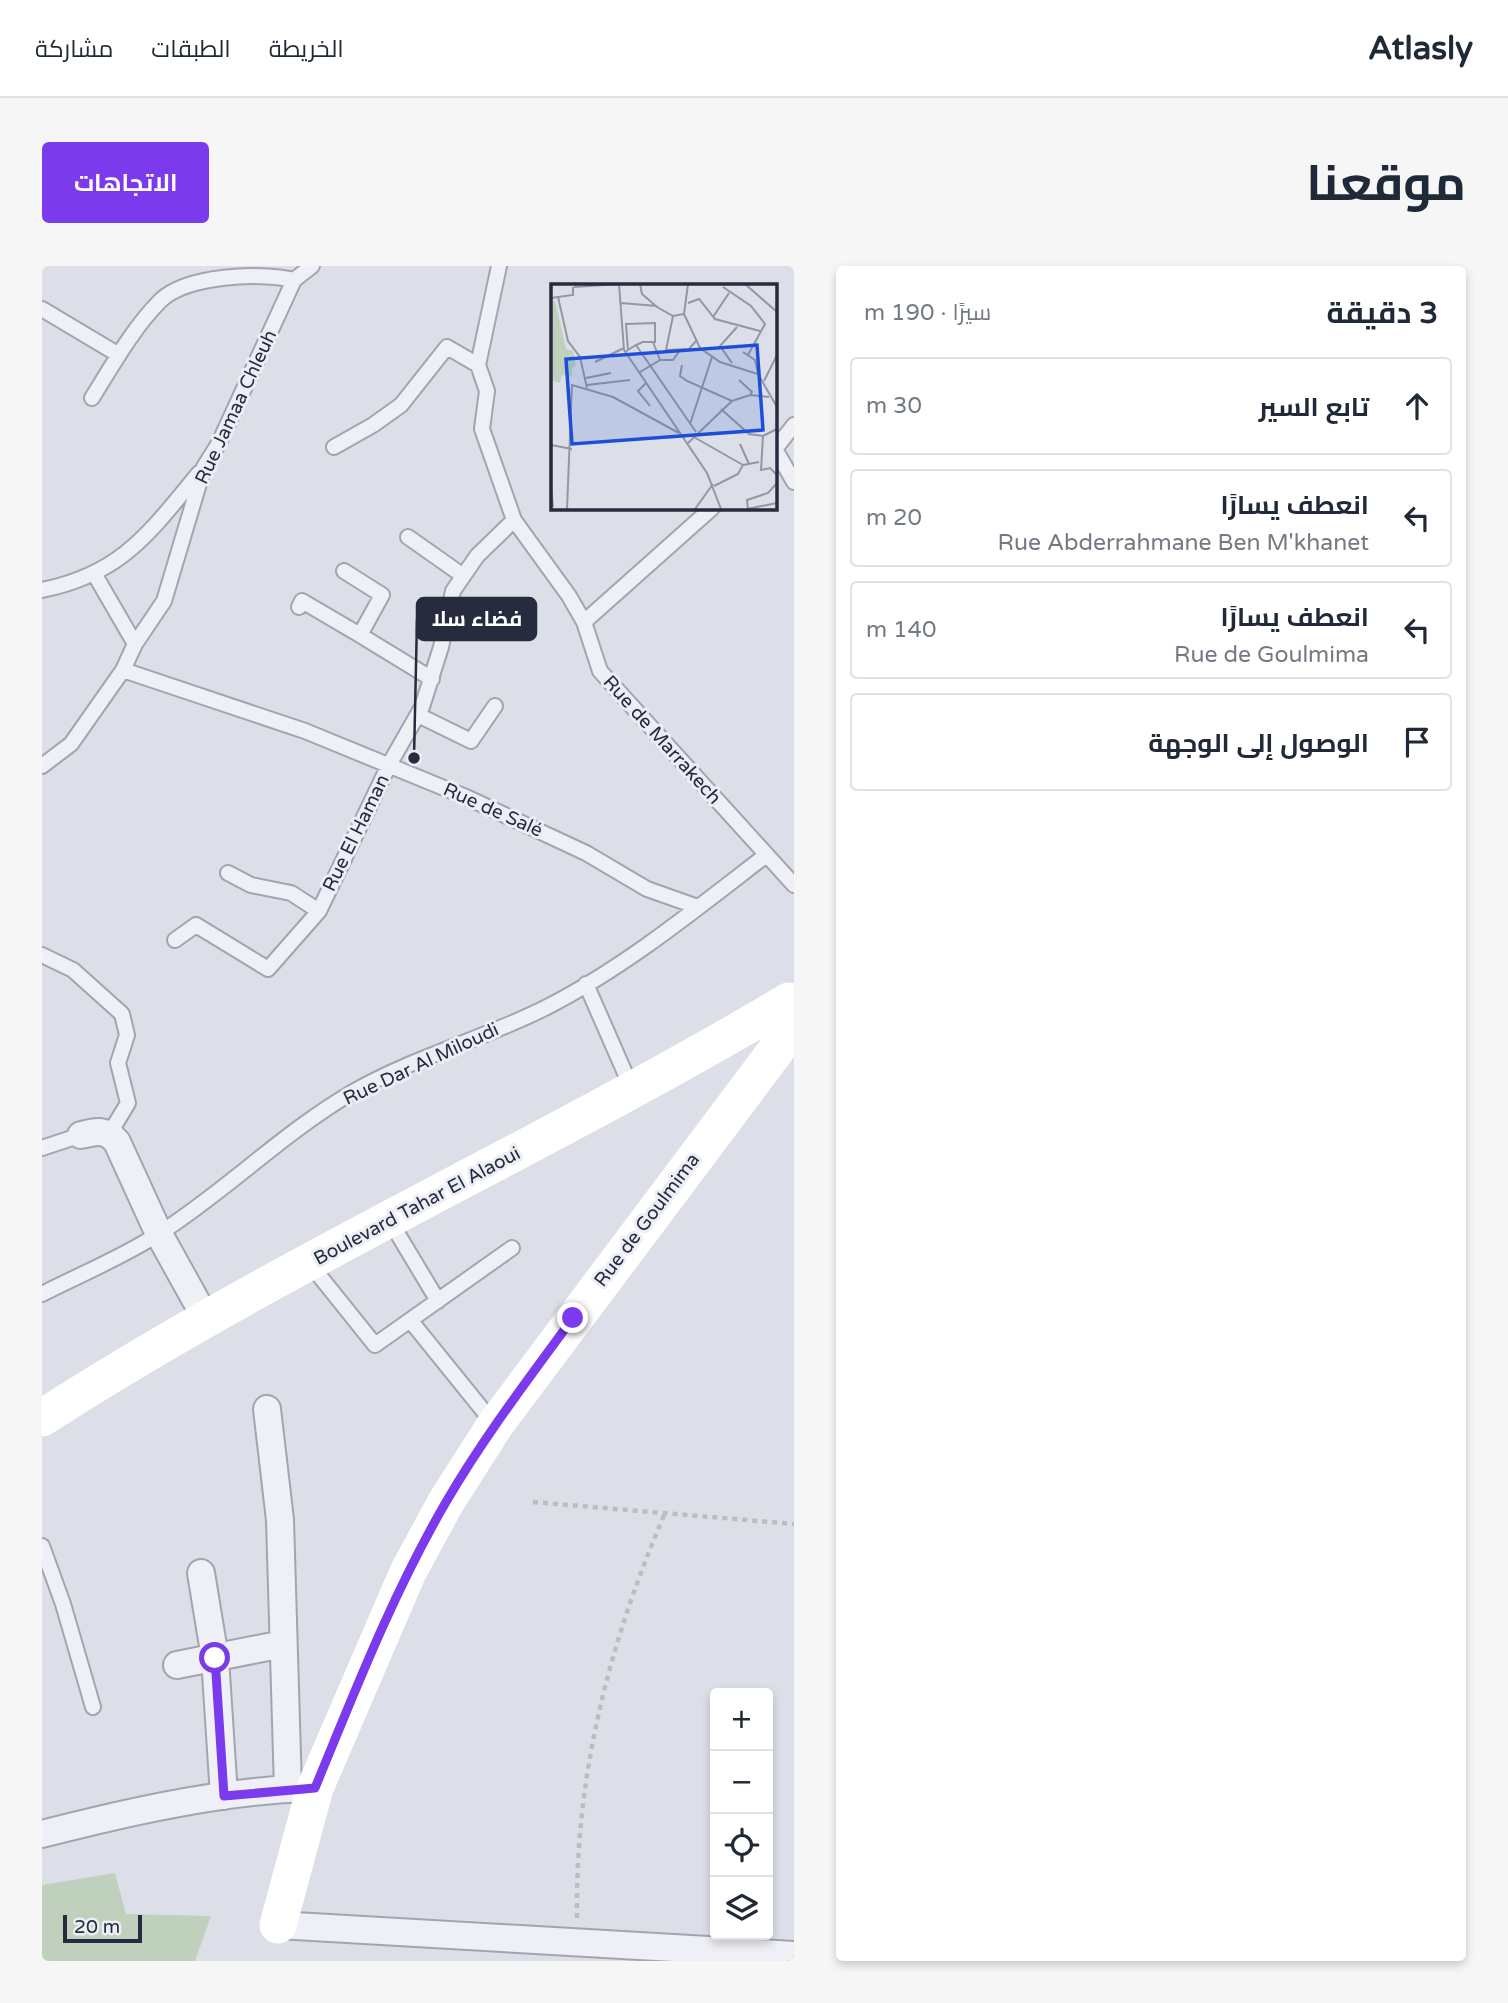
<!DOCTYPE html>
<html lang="ar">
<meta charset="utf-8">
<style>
body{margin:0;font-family:"Varela Round",Cairo,sans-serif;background:#f6f6f7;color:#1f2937;direction:rtl}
.controls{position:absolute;right:21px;bottom:21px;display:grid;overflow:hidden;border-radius:7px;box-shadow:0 4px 10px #0003}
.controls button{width:63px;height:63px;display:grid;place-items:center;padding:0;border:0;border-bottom:2px solid #e0e1e3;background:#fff;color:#1f2937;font:35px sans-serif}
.scale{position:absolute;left:21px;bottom:18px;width:79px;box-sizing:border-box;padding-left:7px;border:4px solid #262b3d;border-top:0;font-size:19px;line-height:24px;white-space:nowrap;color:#262b3d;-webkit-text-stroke:5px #ebeef5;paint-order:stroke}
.stop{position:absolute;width:21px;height:21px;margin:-16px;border:5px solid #7c3aed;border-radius:50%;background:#fff}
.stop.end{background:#7c3aed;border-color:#fff;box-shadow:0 2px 7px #0008}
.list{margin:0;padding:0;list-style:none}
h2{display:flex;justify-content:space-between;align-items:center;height:91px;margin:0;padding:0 28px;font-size:30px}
h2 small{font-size:23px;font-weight:400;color:#747a83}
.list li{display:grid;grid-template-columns:46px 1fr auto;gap:21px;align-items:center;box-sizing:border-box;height:98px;margin:0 14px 14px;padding:0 14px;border:2px solid #e0e1e3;border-radius:7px}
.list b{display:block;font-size:26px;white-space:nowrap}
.list p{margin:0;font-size:23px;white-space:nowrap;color:#747a83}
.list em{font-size:23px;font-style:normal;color:#747a83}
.icon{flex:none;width:38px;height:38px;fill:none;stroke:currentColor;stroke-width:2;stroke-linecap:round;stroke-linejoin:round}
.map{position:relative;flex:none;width:752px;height:1695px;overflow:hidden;direction:ltr;border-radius:7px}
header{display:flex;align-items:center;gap:42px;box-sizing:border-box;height:98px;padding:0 35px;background:#fff;border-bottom:2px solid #e0e1e3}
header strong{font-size:33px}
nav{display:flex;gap:38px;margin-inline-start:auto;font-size:24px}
.intro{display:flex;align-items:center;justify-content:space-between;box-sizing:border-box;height:168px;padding:0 42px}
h1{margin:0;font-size:49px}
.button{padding:18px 32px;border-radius:7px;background:#7c3aed;color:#fff;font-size:24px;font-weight:700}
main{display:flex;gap:42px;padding:0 42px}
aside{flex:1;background:#fff;border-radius:7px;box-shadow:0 4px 10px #0003}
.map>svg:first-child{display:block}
</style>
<header>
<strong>Atlasly</strong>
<nav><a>الخريطة</a><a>الطبقات</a><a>مشاركة</a></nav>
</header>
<div class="intro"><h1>موقعنا</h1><a class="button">الاتجاهات</a></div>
<main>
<aside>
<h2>3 دقيقة<small>سيرًا · 190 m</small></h2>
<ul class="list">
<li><svg class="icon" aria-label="ahead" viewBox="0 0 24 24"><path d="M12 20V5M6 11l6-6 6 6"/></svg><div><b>تابع السير</b></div><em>30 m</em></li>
<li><svg class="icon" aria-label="left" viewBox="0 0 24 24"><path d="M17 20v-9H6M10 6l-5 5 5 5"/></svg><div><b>انعطف يسارًا</b><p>Rue Abderrahmane Ben M'khanet</p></div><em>20 m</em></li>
<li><svg class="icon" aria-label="left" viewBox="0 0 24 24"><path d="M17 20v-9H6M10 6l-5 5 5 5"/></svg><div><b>انعطف يسارًا</b><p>Rue de Goulmima</p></div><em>140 m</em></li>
<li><svg class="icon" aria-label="arrive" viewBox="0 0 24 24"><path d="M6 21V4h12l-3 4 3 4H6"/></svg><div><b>الوصول إلى الوجهة</b></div></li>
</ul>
</aside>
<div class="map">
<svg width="752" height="1695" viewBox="0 0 752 1695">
<rect width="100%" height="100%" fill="#dcdfe7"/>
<path fill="#bfd1bd" d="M73,1607L84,1648L169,1650L153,1695H0V1619Z"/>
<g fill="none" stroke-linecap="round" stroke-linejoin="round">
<defs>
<path id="lane" d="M457,0L436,99L445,125L440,163L472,254L527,330L542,356L558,405L752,619
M0,43L77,89
M50,132C70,100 91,62 118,35C144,9 218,6 252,14
M292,181L331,159L359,139L405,81L436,99
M733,183L752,216
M733,183L752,159
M366,271L420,309
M302,305L340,329L318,369L390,413
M53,309L93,378
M0,324C80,308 108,266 157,207
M257,341L260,335L318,369
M542,356L670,242
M81,404L263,465L424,531L544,587L605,623L656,641
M376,449L429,475L453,440
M0,500L29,478L81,404L93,378L122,335L162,201L177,177L252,14L270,0
M186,607L209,619L249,627L277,645
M133,674L154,659L226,703L277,645L347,499L380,441L399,381L411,325L435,290L472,254
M0,689L31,704L80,748L85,769L76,797L86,837L68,867
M544,718L590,823
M0,882L39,869
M348,955L396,1035
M268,998L333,1079L470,982
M0,1028C39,1008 81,991 118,967C185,924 242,866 311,826C372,791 442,773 505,741C583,701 654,643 723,590
M368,1054L452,1158
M0,1280L21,1338L51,1441"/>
<path id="street" d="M39,869C55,865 64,863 75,876L117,968L163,1051
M225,1143L238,1254L246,1523
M159,1307L173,1392L182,1530
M135,1399L241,1378
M0,1568C86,1546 174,1526 263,1522
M236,1659L752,1689"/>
</defs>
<use href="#lane" stroke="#a2a5b1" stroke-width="18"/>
<use href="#street" stroke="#a2a5b1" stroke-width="30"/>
<path stroke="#bbbdc5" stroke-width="4.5" stroke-dasharray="5 5" stroke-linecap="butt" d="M491,1236L752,1258
M535,1652C533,1510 567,1377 623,1247"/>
<use href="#lane" stroke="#eff0f5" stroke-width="14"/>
<use href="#street" stroke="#eff0f5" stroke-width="26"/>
<path stroke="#fff" stroke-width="37" d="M0,1152C240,997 502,881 747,735
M236,1659L273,1522L366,1306L404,1236L453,1159L735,783L741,763L728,746"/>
</g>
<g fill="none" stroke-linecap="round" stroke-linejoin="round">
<path stroke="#7c3aed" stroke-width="9" d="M173,1392L182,1530L273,1522C313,1425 351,1327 404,1236C442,1171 487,1112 531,1052"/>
</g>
<g text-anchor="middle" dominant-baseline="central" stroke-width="6" stroke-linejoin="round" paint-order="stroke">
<g font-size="19" fill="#262b3d" stroke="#ebeef5">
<text transform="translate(194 141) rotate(-65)">Rue Jamaa Chleuh</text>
<text transform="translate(620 474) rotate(48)">Rue de Marrakech</text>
<text transform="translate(451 544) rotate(24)">Rue de Salé</text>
<text transform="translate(314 567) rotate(-64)">Rue El Haman</text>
<text transform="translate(379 798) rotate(-25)">Rue Dar Al Miloudi</text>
<text transform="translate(375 940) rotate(-28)">Boulevard Tahar El Alaoui</text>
<text transform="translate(605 954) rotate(-53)">Rue de Goulmima</text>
</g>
</g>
<g transform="translate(509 18)">
<rect width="226" height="226" fill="#dcdfe7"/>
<path d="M4,17L15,65L22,67L25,82L21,84V93L11,91L9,99L0,96V18Z" fill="#bfd1bd"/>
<path fill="none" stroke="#9397a3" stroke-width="2" d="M68,0L73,66L156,189L170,225M89,0L91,10L106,23L122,32L133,30M137,0L133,30L149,64L169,78L207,90L226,123M194,0L226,28M23,3L68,0M172,3L200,22L214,40L197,71M7,13L17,57L29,73L36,104M0,14L22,11V3M70,19L106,22M137,19L148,15L164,35L209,47M122,32L115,66L138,65L145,57M162,33L178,9M85,61L145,148M74,68L77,66L85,61L90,59L91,58H104V39L75,40L77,66M192,68L204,76L207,90M109,76H122L129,66M44,78L73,64M181,79L169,62L186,43M131,81L129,92L136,97L181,117M89,88L109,76L102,58M35,94L60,89M188,96L201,108L199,111M213,97L226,71M95,99L87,107L99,122M36,101L79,96M170,125L198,150L212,152L226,145M139,140L161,73M141,152L192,181M212,152L210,186L219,184L226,191M136,160L181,117L199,111L218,113M189,160L198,180M0,161L21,165M0,202L2,223M163,202L187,190L192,181L208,178M16,225L21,101L62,113L128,149M144,225L162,200M196,225L226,219M197,225L196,216L217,209L226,199"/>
<path fill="#1d4ed8" fill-opacity="0.15" stroke="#1d4ed8" stroke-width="3.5" d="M206,61L212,146L21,160L15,75Z"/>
<rect width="226" height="226" fill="none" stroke="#262b3d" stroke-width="3.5"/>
</g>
<path fill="none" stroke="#262b3d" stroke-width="2.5" d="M372 492L375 353"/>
<circle fill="#262b3d" stroke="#ebeef5" stroke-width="2.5" cx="372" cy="492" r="7"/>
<rect fill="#262b3d" stroke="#262b3d" stroke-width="2.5" x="375" y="332" width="119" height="42" rx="7"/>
<g font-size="21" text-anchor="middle" font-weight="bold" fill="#fff">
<text x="435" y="360">فضاء سلا</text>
</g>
</svg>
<div class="controls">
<button>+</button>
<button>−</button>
<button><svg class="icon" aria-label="locate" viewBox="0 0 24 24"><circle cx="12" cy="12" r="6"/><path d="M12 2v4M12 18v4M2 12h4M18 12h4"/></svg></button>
<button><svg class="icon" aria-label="layers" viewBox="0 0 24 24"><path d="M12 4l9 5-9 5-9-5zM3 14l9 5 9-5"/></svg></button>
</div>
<div class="scale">20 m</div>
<div class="stop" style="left:173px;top:1392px"></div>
<div class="stop end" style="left:531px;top:1052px"></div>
</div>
</main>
